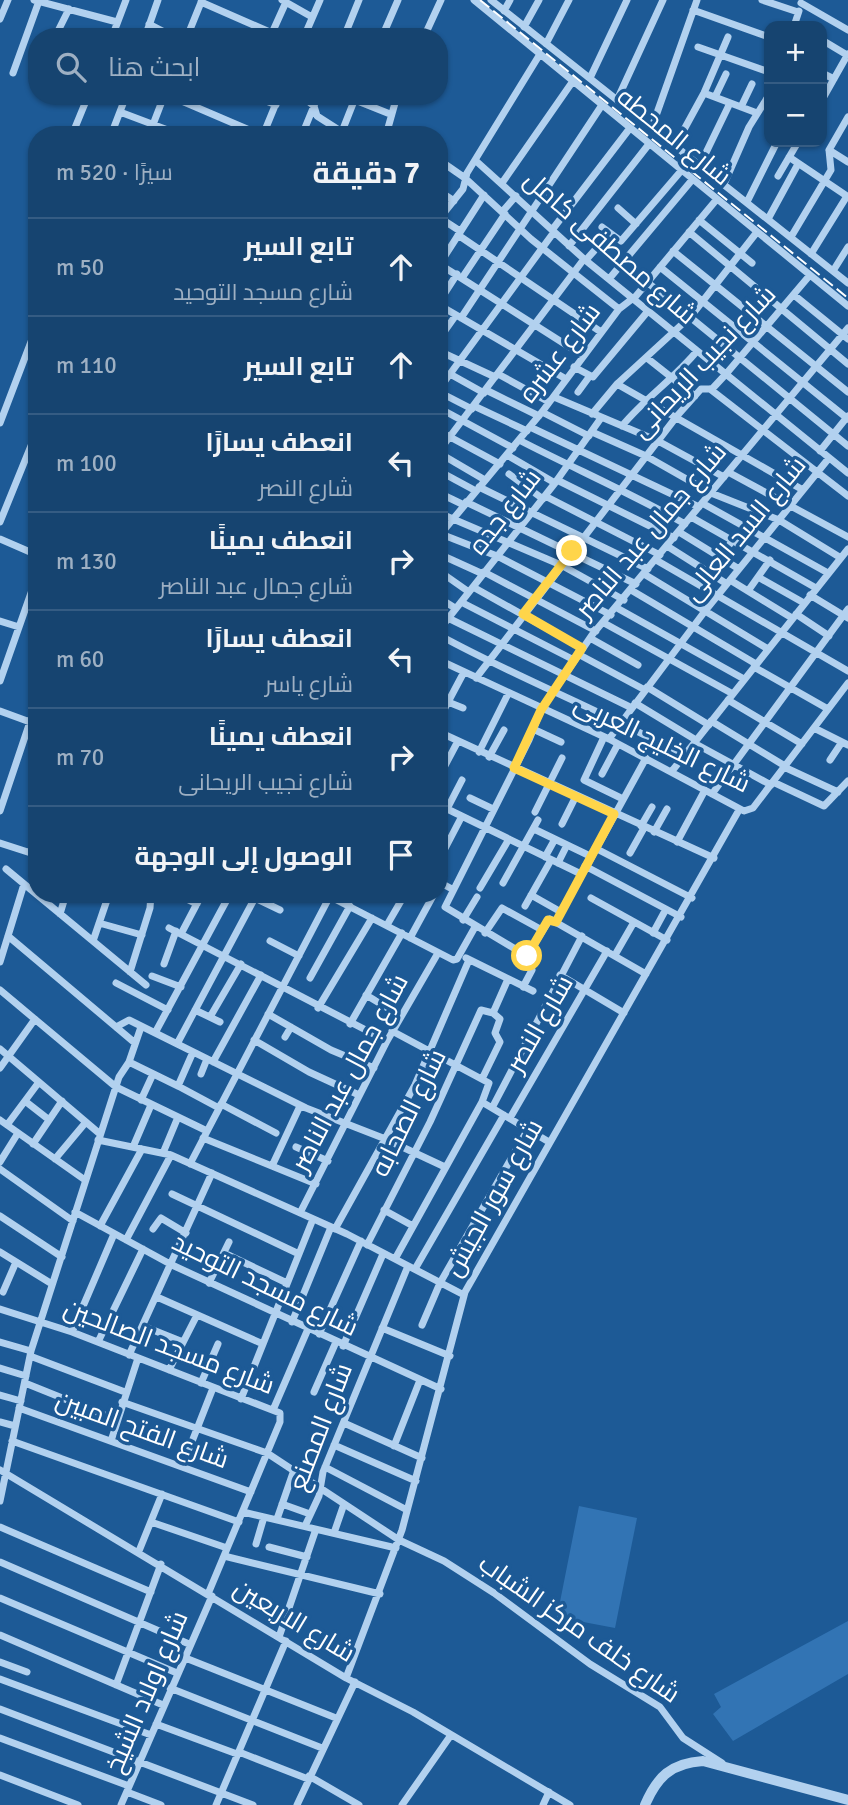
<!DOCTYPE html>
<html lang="ar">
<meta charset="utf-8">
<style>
body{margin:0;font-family:Signika,Cairo,sans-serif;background:#234e78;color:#f1f3f6;direction:rtl}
.controls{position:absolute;right:21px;top:21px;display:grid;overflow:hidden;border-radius:14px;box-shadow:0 2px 5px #0004}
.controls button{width:63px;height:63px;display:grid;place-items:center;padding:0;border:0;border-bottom:2px solid #355c83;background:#164470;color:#f1f3f6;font:35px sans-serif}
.stop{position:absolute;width:21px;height:21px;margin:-16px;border:5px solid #ffd54a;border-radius:50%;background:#fff}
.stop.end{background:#ffd54a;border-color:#fff;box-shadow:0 2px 7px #0008}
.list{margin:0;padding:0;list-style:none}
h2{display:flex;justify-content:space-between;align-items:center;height:91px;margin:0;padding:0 28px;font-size:30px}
h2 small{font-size:23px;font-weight:400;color:#9eb0c3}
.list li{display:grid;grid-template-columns:46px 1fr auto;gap:21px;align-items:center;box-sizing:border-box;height:98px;padding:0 28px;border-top:2px solid #355c83}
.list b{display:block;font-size:26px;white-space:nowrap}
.list p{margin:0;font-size:23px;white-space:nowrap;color:#9eb0c3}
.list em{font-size:23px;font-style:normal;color:#9eb0c3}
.icon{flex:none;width:38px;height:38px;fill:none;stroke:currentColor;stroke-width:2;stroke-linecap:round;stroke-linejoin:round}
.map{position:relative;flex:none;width:848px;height:1805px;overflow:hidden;direction:ltr}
.search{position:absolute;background:#164470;box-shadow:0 2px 5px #0004;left:28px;top:28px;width:420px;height:77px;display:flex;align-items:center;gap:18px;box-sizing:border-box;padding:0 24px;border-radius:28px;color:#9eb0c3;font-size:26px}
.panel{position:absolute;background:#164470;box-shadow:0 2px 5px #0004;left:28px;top:126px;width:420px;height:777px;border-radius:28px;direction:rtl}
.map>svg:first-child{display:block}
</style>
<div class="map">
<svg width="848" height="1805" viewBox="0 0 848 1805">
<rect width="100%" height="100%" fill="#1d5a96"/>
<path fill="#3274b4" d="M579,1506L637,1518L615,1628L557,1617Z
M848,1621V1674L733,1741L713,1714L721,1707L714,1694Z"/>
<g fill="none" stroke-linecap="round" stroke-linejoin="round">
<path stroke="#b2d1ef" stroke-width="7" d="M34,0L117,22
M282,0L312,17
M474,0L848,306
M491,0L848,283
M762,0L798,12
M201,2L281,37
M801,3L848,30
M693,10L769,37
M504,11L510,0
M0,19L8,0
M149,24L174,37
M794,26L799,11
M524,27L539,0
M272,33L286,2
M55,37L69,9
M112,37L126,0
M145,37L158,0
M187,37L202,0
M304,37L320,0
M344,37L359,0
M382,37L398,0
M424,37L441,0
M822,40L847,55
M546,44L569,0
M698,47L769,72
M13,73L39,1
M822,73L834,79
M590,78L627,0
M34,82L37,75
M704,93L757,113
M170,96L261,135
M254,96L276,105
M302,96L314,106L317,116L342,132
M715,97L726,74
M355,100L390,114
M617,100L663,0
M822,100L848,54
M741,107L752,84
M120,112L181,135
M652,127L697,0
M341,134L356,96
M72,135L88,96
M111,135L126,96
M149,135L164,96
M263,135L279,96
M302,135L318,96
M386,135L397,96
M675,146L704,93L728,37
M829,150L848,162
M789,157L847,196L811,254
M439,160L465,178L531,239L619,309
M475,160L584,259L848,473
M700,165L730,103
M778,176L798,142
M502,183L573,81
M724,184L749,127L769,95
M439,191L454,201
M747,202L777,142
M618,208L636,224
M502,212L516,196
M440,218L460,231
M439,219L463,189L467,173L540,54
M768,219L798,164
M699,220L752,263
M602,227L621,241L681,171
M552,230L630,128
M689,232L848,364
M458,235L601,332
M791,237L831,170L829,150L848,117
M569,246L649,144
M673,251L848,392
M586,260L610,233
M439,264L582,355
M439,265L484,195
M660,267L848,419
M833,271L848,247
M462,278L505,214
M609,279L692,180
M647,282L848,446
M794,295L848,339
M439,302L457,274
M439,305L566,379
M461,318L602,105
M439,339L456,315
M439,351L495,377
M647,358L695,396
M574,367L593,377L648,311
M450,374L484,393
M498,374L549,402
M617,384L803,490
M439,389L554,232
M710,389L848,496
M486,390L539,416
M439,392L472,409
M578,392L589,377
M554,397L658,441L724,477
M474,406L527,431
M439,408L513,448
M542,412L589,436
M592,414L617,384L691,316L757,232
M0,423L37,326
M622,426C645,398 674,379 697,351
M530,427L699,507
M439,431L500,464
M592,432L646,456L711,493L779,520L841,558
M519,440C575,469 631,493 685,524
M439,451L584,259
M820,451L848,416
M439,453L485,480
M507,455L555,483
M439,471L476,491
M728,472L848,537
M509,474L543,499
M557,480L674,538
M479,487L648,569
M439,493L464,505
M545,496L660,555
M466,502L636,584
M702,503L828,573
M439,513L561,565L624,600
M691,517L816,588
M0,522L37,431
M679,532L739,569
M441,534L497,556L611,615
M439,536L542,412L619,309L636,296L717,199
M0,539L37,555
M667,546L727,584
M439,554L483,574
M656,560L848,671
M439,571L469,592
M484,572L596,631
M709,572L733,540
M644,574L768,649
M758,577L804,603
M730,580L792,618
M473,587L582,648
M631,590L756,664
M748,591L770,560
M810,595L848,618
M439,598L455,608
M461,602L574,660
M617,608L744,679
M796,614L829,636
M448,618L632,708
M0,621L19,627
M604,623L733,694
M439,630L555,483L601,418
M439,635C519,679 604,711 684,756
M590,638L638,665
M578,654L645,690
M439,660L609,739L744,811L753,808L848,683
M754,667L828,709
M476,678L677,416L701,389H712L726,374L810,275
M0,681L37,576
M647,687L709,725
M728,700L802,744
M448,702L463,708
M635,703L696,740
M0,711L30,722
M439,719L464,672
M711,721L785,766
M814,728L848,745
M533,729L561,742
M439,732L714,858
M604,737L584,780L623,799
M609,739L705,611L829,458
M694,743L771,785
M479,752L508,694
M489,757L504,730
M830,760L842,742
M784,767L838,792
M672,771L848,549
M602,774L618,744
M439,777L458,741
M773,782L824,806L848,781
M712,794L848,609
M470,798L493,809
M439,805L581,874
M447,809L462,780
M0,811L37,701
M535,812L562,758
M562,824L576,796
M641,826L652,807
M534,829L590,856
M654,832L667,809
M677,842L705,790
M0,843L37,855
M595,848L692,898
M30,853L37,832
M630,853L644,828
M545,857L555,839
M439,860L462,816
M558,863L567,845
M585,866L681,917
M6,869L146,985
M439,882L452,889
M503,883L538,820
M480,888L509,839
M177,894L197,904
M327,895L453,960L457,959L475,927
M531,895L561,912
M376,897L377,894
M255,898L280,910
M591,898L667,940
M346,904L351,894
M525,906L551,860
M60,914L66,894
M463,920L477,897
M556,922L646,758
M99,923L142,935
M387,925L405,894
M169,928L387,1041
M485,933L502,908L542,930
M653,933L666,909
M181,934L202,894
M8,936L135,1043
M410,938L434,894
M93,941L109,894
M270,941L299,956
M615,955L634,922
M466,958L533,991
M0,962L24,884
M164,964L176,931
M130,972L150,908L151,894
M646,974L550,919L527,956L445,907L529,740L541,710L592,635L848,328
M560,975L624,1013
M152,976L181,987
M310,978L350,906
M116,983L168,1010
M523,987L532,970
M0,990L116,1087L207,1131
M366,995L401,1016
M318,1008L372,918
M195,1010L220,1022
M268,1014L331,1050L374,1068
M210,1017L241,964
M350,1024L402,933
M116,1027L129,1020L306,1108L383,1138L445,1167
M392,1031L489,1083L482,1102L549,1142
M155,1033L230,894
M285,1037L291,1027
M254,1040L309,1072L359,1095
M177,1044L257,894
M0,1049L100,1134
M193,1052L178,1086L219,1108
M129,1062L178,1086
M213,1062L261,975
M0,1068L35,1019
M201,1074L207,1059
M482,1079L500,1042L495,1033L500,1019L493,1013L508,979
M141,1100L153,1074
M25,1101L48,1119
M221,1104L276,1133
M492,1108L582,936
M510,1118L607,951
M0,1120L85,1180
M7,1125L39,1082
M203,1138L316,1184
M98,1140L171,1155L347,1234L464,1295
M33,1144L62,1101
M133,1147L151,1105
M296,1147L328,1161
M163,1153L178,1117
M55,1159L86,1122
M0,1162L18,1133
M190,1164L330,896
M272,1166L300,1106
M0,1169L73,1221
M172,1194L299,1254
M384,1210L413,1226
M75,1212L172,1265L441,1389
M300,1213L387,1041L438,953
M0,1216L62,1257
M100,1226L142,1149
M153,1229L161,1218L186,1233
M335,1229L415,1085L469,960
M126,1240L171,1155
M367,1245L430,1122L481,1010L493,1013
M0,1252L52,1284
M224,1253L287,1283
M395,1259L482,1102
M415,1269L504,1115
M209,1283L229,1242
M3,1292L16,1262
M157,1297L263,1344
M0,1309L72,1332L280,1413V1422L208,1594
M292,1322L331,1227
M422,1325L440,1283L528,1129
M143,1326L183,1342
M382,1328L450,1356
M72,1332L114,1234
M319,1334L361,1241
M0,1342L31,1351
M98,1342L143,1249
M343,1346L383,1254
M129,1355L212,1173
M30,1356L125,1392
M0,1368L26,1376
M169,1370L197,1315
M25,1383L117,1420
M201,1383L218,1344
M314,1392L336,1342
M0,1395L21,1401
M241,1399L313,1219
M122,1402L267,1453L399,1540L444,1561L494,1593L590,1664L660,1707L683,1738L722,1763
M19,1408L251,1492
M273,1410L308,1329
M0,1422L15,1426
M344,1423L422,1458
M12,1441L239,1522
M111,1441L138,1358
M334,1445L416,1481
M394,1446L420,1380
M182,1467L213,1388
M325,1467L407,1510
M0,1470L346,1678L413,1712L570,1805
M0,1501L31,1351L119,1077L129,1062L141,1027
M282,1504L310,1514
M243,1512L396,1548
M277,1519L294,1470
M151,1522L227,1548
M305,1526L319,1496L323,1472L408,1266
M0,1527L151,1592
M334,1533L344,1504
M256,1544L264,1517
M269,1547L307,1557
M139,1551L162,1494
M224,1556L380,1594
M0,1562L189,1644
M0,1598L177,1673
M0,1635L163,1705
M279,1637L316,1529
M183,1657L336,1718
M0,1662L27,1672
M346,1678L402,1530L465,1292L739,810
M0,1679L151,1735
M116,1685L161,1564
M170,1688L322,1748
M0,1709L253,1805
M156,1724L237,1754
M0,1738L129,1786
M239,1752L308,1779
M0,1775L78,1805
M309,1776L359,1805
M127,1792L161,1805
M121,1805L212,1596
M216,1805L286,1641
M297,1805L355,1682
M402,1805L451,1735
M543,1805L549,1792"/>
<path stroke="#b2d1ef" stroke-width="10" d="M645,1805C657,1777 671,1763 703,1761L848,1800"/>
<path stroke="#fff" stroke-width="2" stroke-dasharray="12 5" stroke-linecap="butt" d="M480,0L848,298"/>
</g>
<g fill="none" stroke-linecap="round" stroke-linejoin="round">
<path stroke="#ffd54a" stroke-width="9" d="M527,956L548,920L556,922L614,814L514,768L541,710L582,648L523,614L572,551"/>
</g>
<g text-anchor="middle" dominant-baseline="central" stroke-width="7" stroke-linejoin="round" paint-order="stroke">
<g font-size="26" fill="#fff" stroke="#1d5a96">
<text transform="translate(674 137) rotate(39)">شارع المحطه</text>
<text transform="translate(610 248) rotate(41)">شارع مصطفى كامل</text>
<text transform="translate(560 353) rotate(-53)">شارع عشره</text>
<text transform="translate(704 362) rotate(-47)">شارع نجيب الريحانى</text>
<text transform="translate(505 512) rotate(-52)">شارع جده</text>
<text transform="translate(745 529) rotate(-51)">شارع السد العالى</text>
<text transform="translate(651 531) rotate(-50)">شارع جمال عبد الناصر</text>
<text transform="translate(662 744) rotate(26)">شارع الخليج العربى</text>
<text transform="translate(540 1024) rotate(-60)">شارع النصر</text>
<text transform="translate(350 1073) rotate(-62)">شارع جمال عبد الناصر</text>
<text transform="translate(409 1113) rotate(-64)">شارع الصحابه</text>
<text transform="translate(494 1198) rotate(-61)">شارع سور الجيش</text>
<text transform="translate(265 1285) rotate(26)">شارع مسجد التوحيد</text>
<text transform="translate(169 1347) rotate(21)">شارع مسجد الصالحين</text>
<text transform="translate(321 1427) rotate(-69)">شارع المصنع</text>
<text transform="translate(142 1430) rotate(20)">شارع الفتح المبين</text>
<text transform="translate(294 1621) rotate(31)">شارع الاربعين</text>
<text transform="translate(579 1629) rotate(35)">شارع خلف مركز الشباب</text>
<text transform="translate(147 1692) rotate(-67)">شارع اولاد الشيخ</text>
</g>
</g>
</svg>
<div class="controls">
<button>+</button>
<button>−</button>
</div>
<div class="stop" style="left:527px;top:956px"></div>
<div class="stop end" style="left:572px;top:551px"></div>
<div class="search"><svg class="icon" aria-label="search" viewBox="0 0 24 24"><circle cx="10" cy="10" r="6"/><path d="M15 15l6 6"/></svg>ابحث هنا</div>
<section class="panel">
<h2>7 دقيقة<small>سيرًا · 520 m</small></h2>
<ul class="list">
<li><svg class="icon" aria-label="ahead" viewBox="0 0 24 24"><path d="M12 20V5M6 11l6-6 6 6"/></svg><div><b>تابع السير</b><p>شارع مسجد التوحيد</p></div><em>50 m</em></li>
<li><svg class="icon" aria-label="ahead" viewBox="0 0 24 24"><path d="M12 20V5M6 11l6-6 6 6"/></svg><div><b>تابع السير</b></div><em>110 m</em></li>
<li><svg class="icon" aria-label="left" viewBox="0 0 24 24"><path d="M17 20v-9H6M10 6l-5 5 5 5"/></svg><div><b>انعطف يسارًا</b><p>شارع النصر</p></div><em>100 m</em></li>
<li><svg class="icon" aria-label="right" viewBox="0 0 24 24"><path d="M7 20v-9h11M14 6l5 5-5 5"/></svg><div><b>انعطف يمينًا</b><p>شارع جمال عبد الناصر</p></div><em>130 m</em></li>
<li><svg class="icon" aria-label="left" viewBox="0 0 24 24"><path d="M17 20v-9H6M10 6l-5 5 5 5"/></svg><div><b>انعطف يسارًا</b><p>شارع ياسر</p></div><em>60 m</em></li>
<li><svg class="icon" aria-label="right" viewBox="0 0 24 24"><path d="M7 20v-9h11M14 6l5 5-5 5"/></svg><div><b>انعطف يمينًا</b><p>شارع نجيب الريحانى</p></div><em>70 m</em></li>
<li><svg class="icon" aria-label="arrive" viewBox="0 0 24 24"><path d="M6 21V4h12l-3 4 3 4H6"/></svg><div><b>الوصول إلى الوجهة</b></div></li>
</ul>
</section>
</div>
